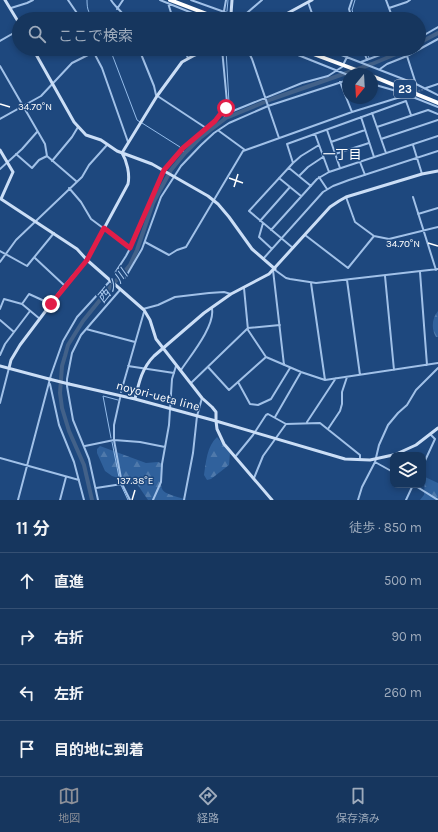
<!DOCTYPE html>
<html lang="ja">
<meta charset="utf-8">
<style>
body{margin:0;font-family:Karla,"Noto Sans JP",sans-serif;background:#234167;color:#f1f3f6}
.controls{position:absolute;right:12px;bottom:12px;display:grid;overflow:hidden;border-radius:8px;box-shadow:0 2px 6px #0003}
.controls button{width:36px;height:36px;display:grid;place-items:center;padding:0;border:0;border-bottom:1px solid #355073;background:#16365e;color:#f1f3f6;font:20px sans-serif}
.compass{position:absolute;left:342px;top:68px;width:36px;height:36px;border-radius:50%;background:#16365e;box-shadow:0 2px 6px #0003;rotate:198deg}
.stop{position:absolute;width:12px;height:12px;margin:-9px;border:3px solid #e11d48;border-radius:50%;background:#fff}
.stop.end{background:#e11d48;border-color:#fff;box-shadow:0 1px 4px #0008}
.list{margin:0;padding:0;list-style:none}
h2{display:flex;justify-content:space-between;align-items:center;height:52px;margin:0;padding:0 16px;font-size:17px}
h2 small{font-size:13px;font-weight:400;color:#9eabbc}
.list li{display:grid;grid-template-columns:26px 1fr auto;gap:12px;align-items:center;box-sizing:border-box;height:56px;padding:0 16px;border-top:1px solid #355073}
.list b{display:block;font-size:15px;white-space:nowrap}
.list em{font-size:13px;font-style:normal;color:#9eabbc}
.icon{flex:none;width:22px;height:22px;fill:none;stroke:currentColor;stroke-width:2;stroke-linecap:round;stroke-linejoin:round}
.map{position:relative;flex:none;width:438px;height:500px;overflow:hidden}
.search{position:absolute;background:#16365e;box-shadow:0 2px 6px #0003;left:12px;right:12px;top:12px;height:44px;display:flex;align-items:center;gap:10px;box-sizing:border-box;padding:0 14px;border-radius:22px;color:#9eabbc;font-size:15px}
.sheet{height:276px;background:#16365e}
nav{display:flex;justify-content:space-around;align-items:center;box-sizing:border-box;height:56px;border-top:1px solid #355073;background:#16365e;font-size:11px;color:#9eabbc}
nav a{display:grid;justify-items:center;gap:2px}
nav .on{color:#8c9099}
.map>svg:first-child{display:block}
</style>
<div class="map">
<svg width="438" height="500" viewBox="0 0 438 500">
<defs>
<pattern id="forest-firs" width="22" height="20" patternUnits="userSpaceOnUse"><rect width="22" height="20" fill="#30619c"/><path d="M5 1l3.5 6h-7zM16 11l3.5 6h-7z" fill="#4f79ab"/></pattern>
</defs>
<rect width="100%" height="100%" fill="#1e487e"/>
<path fill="url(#forest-firs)" d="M438,311V337H436C431,329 432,318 438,311Z
M217,437L230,453L229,465L211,479L207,480L204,475C206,462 207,446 217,437Z
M100,446L146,463L158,462L163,464C158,495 160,491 187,500H148L137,484L112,476L105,471L97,453V449Z
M425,477L438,483V500H420L424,495Z"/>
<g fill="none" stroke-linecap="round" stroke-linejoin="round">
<path stroke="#94bcea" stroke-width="1" d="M87,0C87,9 88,16 98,19
M355,0L352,10L355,19
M227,11L228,0
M227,19V15
M110,49L137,120L140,122
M365,49L369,58
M223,121L229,103L226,49
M142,123L180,147L185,153
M111,438L103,396L118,400
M112,442L120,482
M121,485L128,500"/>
<path stroke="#426189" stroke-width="4" d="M419,43L438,33
M92,500L84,465L69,431L62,408L60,393L62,366L65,356L68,345L83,321L112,285L125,271L130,265L137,250L153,203L171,170L185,153L200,138L226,118L272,99L372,64L408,49"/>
<path stroke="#406391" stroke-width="2" stroke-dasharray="2 1" stroke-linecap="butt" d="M407,95L425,89"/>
<path stroke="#a1c1e8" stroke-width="2" d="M68,0L81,19
M111,0C115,7 123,12 126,19
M160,0L207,19
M191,0L244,19
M352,0L349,9L352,19
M386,0L393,19
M308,2L314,19
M168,3L173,19
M11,8L27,3L33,0
M389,8L407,2L410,0
M117,9L123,0
M224,11L226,0
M241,18L262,0
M177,19L191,13
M230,19L231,14
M419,38L438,27
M0,41L19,30
M83,49L88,55
M92,49L102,68L128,142
M139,49L154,86L156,95L206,128
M184,49L188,58
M247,49L252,59L279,138
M283,49L348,75
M326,49L416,84L438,95
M363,49L367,60
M407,56L416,84
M361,62L396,49
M344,63L347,57
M0,66L45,144L47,156L76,181
M380,69L387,64L407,56L438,39
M340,82L352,112
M372,84L400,92L438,107
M372,84L374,79
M426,88L438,84
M225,107L233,111L302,83L328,76L342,67
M372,113L386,153
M361,117L374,157
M0,119L41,96L72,63L100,49
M377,127L428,110L438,114
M327,130L340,168
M219,131L245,150
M315,134L329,172
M381,139L438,120
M331,142L365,130
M413,145L422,174
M16,154L32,168L39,160L47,156
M335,154L369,143
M52,161L72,137L78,127
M360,162L365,175
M293,163L287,144L406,101L411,115
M289,168L311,186
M0,169L22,149L37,132
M299,176L308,167L323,157
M319,177L327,189
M279,178L301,196
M69,188L81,202L91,219L130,248
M346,197L355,222L374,236L389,239L438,227
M413,197L436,270
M418,214L438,208
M260,221L290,187
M263,223L259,237L272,249
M271,230L317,179L329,172L438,136
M305,235L348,268L374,236
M145,242L169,255L177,250L186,247L243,151L352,112L407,95
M293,248L249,211L293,163L301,156L319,145
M0,251L27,266L54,233
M35,258L65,286
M263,259L323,192L333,186L349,180L438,151
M0,262L16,240L82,177L89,165L107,145
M273,270L284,365
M275,270L286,278L290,279L316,283L438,269
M420,272L427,365
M115,273L126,256L134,241L164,170L183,148L215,121L225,107L227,102L222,49
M385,276L394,370
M125,278L142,249L161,197L181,166L201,145L214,133L229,123L268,106L348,80
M347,280L360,375
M311,283L325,380
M244,288L248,330L266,357L301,372L325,380L438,363
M22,304L29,294L51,304
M0,309L4,299L22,304L40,319
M143,309L158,305L175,297L209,293L224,292L231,294
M0,320L14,332
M86,329L135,342
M0,355L5,344L30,311
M128,366L174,373
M208,367L229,390L266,357
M181,370C191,355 215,326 212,309
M238,382L250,404L258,405L271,399L290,368
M191,383L248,328L280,325
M50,384L59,425L74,462L84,500
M121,392L144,312
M120,398L114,425V440L122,484L130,500
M0,403L9,368
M275,417L301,372
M307,422L336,378
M328,429L340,411L342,404V392L347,377
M85,446L114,440L140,442L165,447
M235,457L253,435L266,415L268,414L286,424L320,423L360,455V460
M0,458L79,480
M375,462L393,472
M423,465L435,439L431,435
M254,478L263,456L286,424
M414,485L438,500
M96,488L122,484
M18,500L51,375L63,341L77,317L110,281
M60,500L66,477
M98,500L89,459L73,420L67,386V379L72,353L81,335L120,290
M153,500L161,482L162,464L169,425L172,379L176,366
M184,500L193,453L197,416L202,398
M358,500L362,487L375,462L379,445L388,425L398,413L407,405L416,390L438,368
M406,500L413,485"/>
<path stroke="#cbdef6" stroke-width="3" d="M5,0L19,23
M231,14L232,0
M277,19L312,0
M33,49L74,122L86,135L101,140L117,151L152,164L208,196L218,204L229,217L252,249L275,269
M0,150L13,172L1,199
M122,153L157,96L182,62L193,56L209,49
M1,199L77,249L87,260L144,310L150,320L156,339L202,398L212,407L216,412V421L345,459L370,460L393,455
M0,366L49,379
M9,368L11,360L20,345L63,288L87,260L128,184C130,174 127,161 122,153
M69,384L135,399L216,421L217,429L224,444L272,500
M135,399C139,382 142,368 154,356L204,313L231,294L269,274L330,207L339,201L346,197L422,174L438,171
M394,455L416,445L438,428"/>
<path stroke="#fff" stroke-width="4" d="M170,0L220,19
M300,49L367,74
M372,76L438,103"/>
<path stroke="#cbdef6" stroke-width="3" d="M49,379L69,384"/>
</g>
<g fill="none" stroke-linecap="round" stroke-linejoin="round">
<path stroke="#e11d48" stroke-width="5" d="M51,304L87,260L104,228L130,248L164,170L183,148L215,121L225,108H226"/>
</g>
<path fill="none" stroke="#fff" stroke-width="1.5" d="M0,104L10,107M229,178L243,183M234,187L238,174M428,243L438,246M132,500L135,490"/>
<g text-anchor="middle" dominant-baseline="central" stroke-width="3" stroke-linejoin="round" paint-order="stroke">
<rect fill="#1e487e" stroke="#bcc8d8" stroke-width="1" x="394" y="80" width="22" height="18" rx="3"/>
<g font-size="11" font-weight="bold" fill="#fff">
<text x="405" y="89">23</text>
</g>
<g font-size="12" fill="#fff" stroke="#1e487e">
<text transform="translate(158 396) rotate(15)">noyori-ueta line</text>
</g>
<g font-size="13" fill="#fff" stroke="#1e487e">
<text x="342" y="154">一丁目</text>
</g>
<g font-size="13" font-style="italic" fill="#accbf0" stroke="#1e487e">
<text transform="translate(112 286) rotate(-50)">西ノ川</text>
</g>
</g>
<g font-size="10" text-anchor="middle" fill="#fff" stroke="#1e487e" stroke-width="3" stroke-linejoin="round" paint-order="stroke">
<text x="35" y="110">34.70°N</text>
<text x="403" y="247">34.70°N</text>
<text x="135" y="484">137.38°E</text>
</g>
</svg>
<div class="controls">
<button><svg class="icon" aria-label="layers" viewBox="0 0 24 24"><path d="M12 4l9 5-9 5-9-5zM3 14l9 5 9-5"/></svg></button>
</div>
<svg class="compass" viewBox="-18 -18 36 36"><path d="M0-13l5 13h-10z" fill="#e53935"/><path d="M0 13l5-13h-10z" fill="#9eabbc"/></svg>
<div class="stop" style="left:226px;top:108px"></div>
<div class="stop end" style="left:51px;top:304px"></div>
<div class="search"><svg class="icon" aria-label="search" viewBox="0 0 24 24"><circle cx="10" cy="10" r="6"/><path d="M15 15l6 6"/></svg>ここで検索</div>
</div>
<section class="sheet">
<h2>11 分<small>徒歩 · 850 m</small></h2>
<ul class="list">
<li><svg class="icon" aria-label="ahead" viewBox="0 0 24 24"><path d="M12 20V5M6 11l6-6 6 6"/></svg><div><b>直進</b></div><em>500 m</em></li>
<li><svg class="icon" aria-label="right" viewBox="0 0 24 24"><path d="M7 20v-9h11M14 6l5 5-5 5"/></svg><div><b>右折</b></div><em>90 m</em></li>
<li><svg class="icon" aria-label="left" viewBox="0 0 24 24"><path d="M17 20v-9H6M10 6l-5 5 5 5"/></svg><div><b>左折</b></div><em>260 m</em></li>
<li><svg class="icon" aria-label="arrive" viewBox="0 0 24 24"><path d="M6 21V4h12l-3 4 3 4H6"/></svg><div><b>目的地に到着</b></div></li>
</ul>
</section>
<nav>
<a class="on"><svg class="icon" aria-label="map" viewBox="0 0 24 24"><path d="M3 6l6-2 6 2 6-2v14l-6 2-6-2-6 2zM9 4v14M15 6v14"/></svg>地図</a>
<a><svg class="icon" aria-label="directions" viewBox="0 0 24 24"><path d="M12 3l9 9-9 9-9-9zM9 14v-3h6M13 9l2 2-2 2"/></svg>経路</a>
<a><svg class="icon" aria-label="saved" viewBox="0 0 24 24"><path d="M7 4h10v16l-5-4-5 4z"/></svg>保存済み</a>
</nav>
